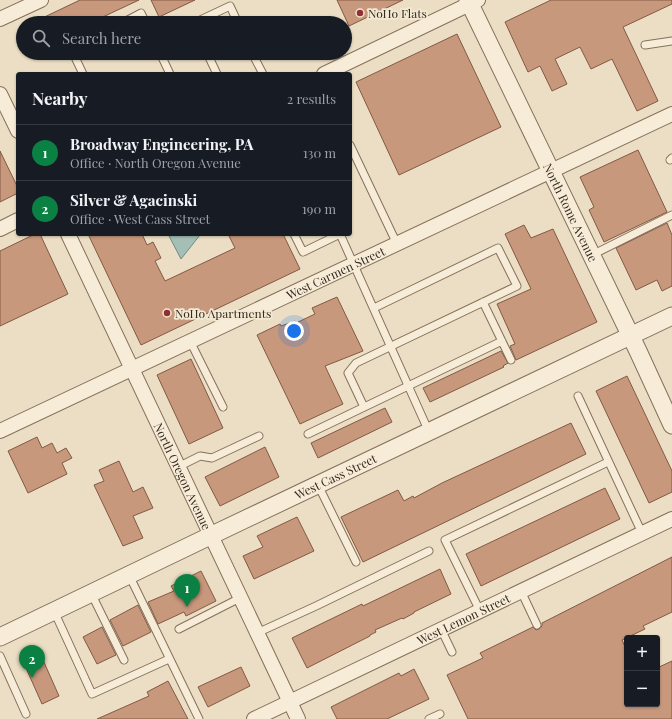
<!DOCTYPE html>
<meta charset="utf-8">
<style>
body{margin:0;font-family:"Playfair Display",serif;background:#242831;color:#f1f3f6}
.controls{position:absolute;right:12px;bottom:12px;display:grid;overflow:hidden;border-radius:4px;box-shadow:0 1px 3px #0004}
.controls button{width:36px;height:36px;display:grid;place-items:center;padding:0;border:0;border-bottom:1px solid #363941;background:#171b24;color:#f1f3f6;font:20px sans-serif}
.you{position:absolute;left:294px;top:331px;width:14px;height:14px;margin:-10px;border:3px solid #fff;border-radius:50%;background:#1a73e8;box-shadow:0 0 0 6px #1a73e833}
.badge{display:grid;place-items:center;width:26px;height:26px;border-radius:50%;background:#0b8043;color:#fff;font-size:13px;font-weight:700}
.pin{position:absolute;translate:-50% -33px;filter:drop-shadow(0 1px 2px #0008)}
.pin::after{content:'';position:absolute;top:21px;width:14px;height:12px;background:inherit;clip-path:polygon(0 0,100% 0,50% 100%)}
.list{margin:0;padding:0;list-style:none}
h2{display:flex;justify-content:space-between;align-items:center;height:52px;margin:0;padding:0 16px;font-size:17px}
h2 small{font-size:13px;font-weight:400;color:#9ea1a6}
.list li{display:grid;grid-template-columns:26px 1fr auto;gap:12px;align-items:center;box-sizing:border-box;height:56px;padding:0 16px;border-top:1px solid #363941}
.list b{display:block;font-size:15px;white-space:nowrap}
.list p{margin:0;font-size:13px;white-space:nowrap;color:#9ea1a6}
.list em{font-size:13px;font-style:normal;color:#9ea1a6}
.icon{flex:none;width:22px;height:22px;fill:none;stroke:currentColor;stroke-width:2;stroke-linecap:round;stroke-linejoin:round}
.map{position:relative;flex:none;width:672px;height:719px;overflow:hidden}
.search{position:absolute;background:#171b24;box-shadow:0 1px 3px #0004;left:16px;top:16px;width:336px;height:44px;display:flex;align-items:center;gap:10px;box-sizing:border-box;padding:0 14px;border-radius:22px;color:#9ea1a6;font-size:15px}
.panel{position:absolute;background:#171b24;box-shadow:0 1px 3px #0004;left:16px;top:72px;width:336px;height:164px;border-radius:4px}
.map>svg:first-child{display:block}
</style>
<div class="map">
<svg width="672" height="719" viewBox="0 0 672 719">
<rect width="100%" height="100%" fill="#ebdec4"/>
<path fill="#a6bfb6" stroke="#6d8c83" d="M168,234H199L200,235L181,259Z"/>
<path fill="#c7987c" stroke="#835943" d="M80,0H139L90,23H32Z
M151,0H195L159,17Z
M337,0H403L349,26Z
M551,0H672V4L623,27L658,101L637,111L612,59L591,69L580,47L555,59L567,84L552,91L540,66L528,72L505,22Z
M457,34L501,127L399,175L356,82Z
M638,150L667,212L604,242L589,210L594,207L580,177Z
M0,151L18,188V193L0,202Z
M667,223L672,235V286L662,291L657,280L636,290L616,248Z
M524,225L531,238L553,229L597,322L516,360L510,346L515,344L497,304L531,289L505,234Z
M35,234H40L68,294L0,326V251Z
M88,234H142L147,245L153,242L161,258L155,261L165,281L235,248L228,234H283L300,269L141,345Z
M337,297L363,351L325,366L343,404L300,424L257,335L280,324L281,326L295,321L296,323L315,314L312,308Z
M501,351L508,363L503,366L504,367L430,402L423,388Z
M191,359L223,428L189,444L157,375Z
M627,376L672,471V492L649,503L596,391Z
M385,408L392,422L318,458L311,443Z
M571,423L586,454L363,562L341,517L398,490L404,501L413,496L414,498L442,483Z
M37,437L42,448L52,443L57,453L66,448L72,458L62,463L67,474L28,493L8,451Z
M265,447L279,477L220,506L205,477Z
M119,461L133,492L143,487L153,508L133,516L143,538L123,546L94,485L104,481L99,470Z
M605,488L620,519L481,586L466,554Z
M297,517L314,551L254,579L243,556L263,547L257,536Z
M672,557V612L643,626L645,629L622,640L627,651V704H657V668L672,661V719H468L447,675L483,658L480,653L533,627L536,630L539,629L542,626V623Z
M440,569L451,594L414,612V613L403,619L402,618L375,630L376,632L370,635V636L307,668L292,638L362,604L363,606Z
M201,571L216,601L186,616L184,612L158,624L148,602L174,591L171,586Z
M138,605L151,632L123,646L110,620Z
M102,627L116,655L97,664L83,637Z
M39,651L59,696L42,704L22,659Z
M241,667L250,686L208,707L198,687Z
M414,669L429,699L387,719H337L331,707L399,673L401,676Z
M168,681L188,719H97L149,696L147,692Z"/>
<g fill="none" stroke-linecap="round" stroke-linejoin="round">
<defs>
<path id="service" d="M122,23L141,13L146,23
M194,23L230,6L238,23
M645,45L672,41
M73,53L83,74
M160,53L170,74
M207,53L217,74
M252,53L263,74
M350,145L397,244
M670,160L672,158
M294,234L303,252L340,234L429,432
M592,255L672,215
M483,302L511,360
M190,341L223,407
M578,396L642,533
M364,407L348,373L356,363L517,286L498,248L374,308
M308,434L502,341
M178,467L200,456L212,458L259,436
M318,485L356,562
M129,575L199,719
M521,591L537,625
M91,593L124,660
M54,611L92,694L169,659
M480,611L445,540L608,462
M179,629L240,598
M441,629L452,652
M257,633L316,606L429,551
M0,656L26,714
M429,719L440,714"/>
<g id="minor">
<path d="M0,19L41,0"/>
<path d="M324,74L478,0"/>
<path d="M0,94L18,131"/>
<path d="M0,229L18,220"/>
<path id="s1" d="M68,234L298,719"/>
<path id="s2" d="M0,431L672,114"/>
<path id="s3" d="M254,719L672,519"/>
</g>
<g id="tertiary">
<path id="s4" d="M468,0L638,351L672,425"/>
<path id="s5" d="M0,637L210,536L672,316"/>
</g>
</defs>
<use href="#service" stroke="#85705c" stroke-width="9"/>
<use href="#minor" stroke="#85705c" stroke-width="16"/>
<use href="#tertiary" stroke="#85705c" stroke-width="19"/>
<use href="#service" stroke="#f7ecd7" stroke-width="7"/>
<use href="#minor" stroke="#f7ecd7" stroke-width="14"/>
<use href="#tertiary" stroke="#f7ecd7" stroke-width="17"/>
</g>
<g fill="#902f34" stroke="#f3e9d3" stroke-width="1.5">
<circle cx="360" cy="13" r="4"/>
<circle cx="167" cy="313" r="4"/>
</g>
<g text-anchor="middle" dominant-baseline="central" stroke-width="3.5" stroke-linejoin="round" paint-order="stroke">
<g font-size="12" fill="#36291f" stroke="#f3e9d3" text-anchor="start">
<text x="368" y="13">NoHo Flats</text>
<text x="175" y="313">NoHo Apartments</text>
</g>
<g font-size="12" fill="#36291f" stroke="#f3e9d3">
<text stroke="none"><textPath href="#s4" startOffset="236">North Rome Avenue</textPath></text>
<text stroke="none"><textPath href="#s2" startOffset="371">West Carmen Street</textPath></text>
<text stroke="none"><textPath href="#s1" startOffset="268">North Oregon Avenue</textPath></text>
<text stroke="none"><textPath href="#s5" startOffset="372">West Cass Street</textPath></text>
<text stroke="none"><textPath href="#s3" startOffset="232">West Lemon Street</textPath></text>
</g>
</g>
</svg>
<div class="controls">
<button>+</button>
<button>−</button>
</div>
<div class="you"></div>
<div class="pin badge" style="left:187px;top:607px">1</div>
<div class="pin badge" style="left:32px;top:678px">2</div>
<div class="search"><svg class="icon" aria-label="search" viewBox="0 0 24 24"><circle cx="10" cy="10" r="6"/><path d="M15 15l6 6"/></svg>Search here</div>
<section class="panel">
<h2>Nearby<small>2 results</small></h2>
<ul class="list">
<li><span class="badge">1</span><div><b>Broadway Engineering, PA</b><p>Office · North Oregon Avenue</p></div><em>130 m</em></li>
<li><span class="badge">2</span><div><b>Silver &amp; Agacinski</b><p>Office · West Cass Street</p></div><em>190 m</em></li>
</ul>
</section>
</div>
